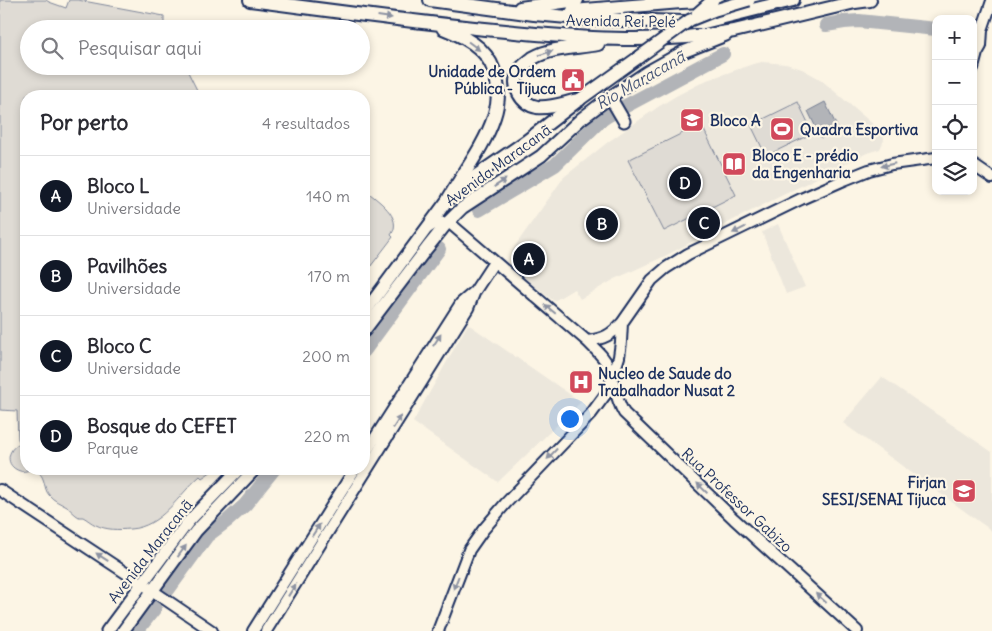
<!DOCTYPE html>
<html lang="pt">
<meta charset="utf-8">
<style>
body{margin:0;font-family:Delius,sans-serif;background:#f7f7f7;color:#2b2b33}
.controls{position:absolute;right:15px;top:15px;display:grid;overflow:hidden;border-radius:10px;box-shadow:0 2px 8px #0003}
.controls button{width:45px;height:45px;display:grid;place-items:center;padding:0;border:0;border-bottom:1px solid #e1e1e2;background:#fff;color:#2b2b33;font:25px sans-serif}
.you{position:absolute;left:569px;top:418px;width:18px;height:18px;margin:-12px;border:4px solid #fff;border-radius:50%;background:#1a73e8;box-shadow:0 0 0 8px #1a73e833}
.badge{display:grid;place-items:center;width:32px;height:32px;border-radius:50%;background:#111827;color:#fff;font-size:16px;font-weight:700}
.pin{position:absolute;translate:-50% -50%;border:2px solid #fff;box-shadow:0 1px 5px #0006}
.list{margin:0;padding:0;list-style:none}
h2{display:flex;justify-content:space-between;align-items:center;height:65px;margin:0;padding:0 20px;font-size:21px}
h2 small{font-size:16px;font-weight:400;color:#7c7c81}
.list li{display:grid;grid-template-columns:32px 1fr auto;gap:15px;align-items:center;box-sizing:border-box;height:80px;padding:0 20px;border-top:1px solid #e1e1e2}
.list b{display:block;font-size:19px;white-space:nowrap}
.list p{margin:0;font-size:16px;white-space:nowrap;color:#7c7c81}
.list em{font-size:16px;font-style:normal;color:#7c7c81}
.icon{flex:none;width:28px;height:28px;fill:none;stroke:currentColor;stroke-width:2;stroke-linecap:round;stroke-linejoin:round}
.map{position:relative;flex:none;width:992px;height:631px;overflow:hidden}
.search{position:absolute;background:#fff;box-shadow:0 2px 8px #0003;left:20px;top:20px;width:350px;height:55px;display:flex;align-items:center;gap:12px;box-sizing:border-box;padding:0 18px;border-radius:28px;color:#7c7c81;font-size:19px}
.panel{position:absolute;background:#fff;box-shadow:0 2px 8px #0003;left:20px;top:90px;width:350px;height:385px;border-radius:20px}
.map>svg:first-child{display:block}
</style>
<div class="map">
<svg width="992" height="631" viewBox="0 0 992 631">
<rect width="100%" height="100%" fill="#fcf5e5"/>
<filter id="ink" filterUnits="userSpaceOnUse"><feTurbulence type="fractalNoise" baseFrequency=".02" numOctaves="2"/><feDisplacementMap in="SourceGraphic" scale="10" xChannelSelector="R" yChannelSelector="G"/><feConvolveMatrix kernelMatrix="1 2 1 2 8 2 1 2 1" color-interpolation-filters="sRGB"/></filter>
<g filter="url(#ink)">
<path fill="#ece7dc" d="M762,62L786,64L802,69L820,79L882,132L884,138V140L880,149L867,153L739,217L665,256L615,279L580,299L574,289L554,301L518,274L512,257V252L515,246L564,177L608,142L658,107L676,96L707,80L753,64Z
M778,224L805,287L786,294L762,232Z
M468,324L581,402L498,482L413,422Z
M882,377L992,452V531L843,423Z"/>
<path fill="#dfdbd4" stroke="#7d8599" d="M0,0H46L49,2L66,8L69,0H78L164,16V24L180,27V29H29V66H185L200,96H26V469H215L202,478L200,476C178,495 162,527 130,529C118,530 106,530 96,525C91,523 87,519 83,517C82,517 80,517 79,517C75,515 71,510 67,507C60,503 54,501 49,495C43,488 46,478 38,472C32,467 26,473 20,471C4,466 7,449 20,443L18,439L17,411L0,410Z
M798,102L813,133L766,156L751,125Z
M701,124L736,195L664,231L628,160Z
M364,184L366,186L365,190C377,200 404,217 391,235L393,237L364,275Z"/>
<path fill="#b2b4b8" stroke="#767f94" d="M825,102L838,129L821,138L808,111Z"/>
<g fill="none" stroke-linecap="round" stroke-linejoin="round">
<path stroke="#b2b4b8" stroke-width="14" d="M826,25L844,22L859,21L936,29
M479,210L555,165L600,121L607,116L723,54
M364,351L439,249
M168,590L207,536L227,521L245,505L274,469
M137,631L155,608"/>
<defs>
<path id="tertiary" d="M973,68L977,53L981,46L982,30L992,1
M973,165L992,178
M428,228C436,222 443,220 452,225L587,341C595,349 605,357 609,368C615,384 615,398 624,413L734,519L857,631
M587,341C604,339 611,335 622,323
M364,455L461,303L474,292
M0,490L153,591L212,631
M253,631L355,469
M266,631L468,308L475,291L494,262
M438,631L469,550L483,530L506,503L591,414L608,391L619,357L621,342L622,323L652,280L666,268L688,254L801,199L844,180L869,170L892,164L936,158"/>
<path id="secondary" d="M610,97L624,121
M364,313L449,198L471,179L526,141L579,100L639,57
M364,331L427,248L447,223L462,208L541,156L581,119L610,97L647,72L683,52L726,35
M107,631L188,522L239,469
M123,631L196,531L255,469"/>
<path id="primary" d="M250,0C332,11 413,22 495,30C576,38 654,45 734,31L855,2L870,0
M430,0L534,14L590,19L683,22H704L793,0
M520,8L577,0
M573,11L681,2L702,1L720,4
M443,28C456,33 470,40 480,49C498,66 502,94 494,117C485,145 464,172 449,198
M579,100C567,102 550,109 537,107C521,104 511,86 519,71C522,66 528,62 533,58C552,47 577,48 598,44"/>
</defs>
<use href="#tertiary" stroke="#1b2f5e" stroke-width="14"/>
<use href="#secondary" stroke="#1b2f5e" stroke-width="15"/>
<use href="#primary" stroke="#1b2f5e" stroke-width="16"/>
<use href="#tertiary" stroke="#fcf5e5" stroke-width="10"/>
<use href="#secondary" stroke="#fcf5e5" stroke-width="11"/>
<use href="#primary" stroke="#fcf5e5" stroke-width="12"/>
<defs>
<path id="secondary-bridge" d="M697,14L713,0
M639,57L690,20L715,10L749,0"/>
</defs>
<use href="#secondary-bridge" stroke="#1b2f5e" stroke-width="15" stroke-linecap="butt"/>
<use href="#secondary-bridge" stroke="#fcf5e5" stroke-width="11"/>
</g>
<defs><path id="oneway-solid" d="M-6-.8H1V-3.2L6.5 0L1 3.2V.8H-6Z" transform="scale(1.25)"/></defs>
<g fill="#8c92a2">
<use href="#oneway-solid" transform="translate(385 17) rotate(7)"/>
<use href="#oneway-solid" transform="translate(474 46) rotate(37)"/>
<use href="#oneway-solid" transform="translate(546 53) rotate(-18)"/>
<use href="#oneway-solid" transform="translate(888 165) rotate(167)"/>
<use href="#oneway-solid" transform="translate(500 183) rotate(-33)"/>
<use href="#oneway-solid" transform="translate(739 230) rotate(154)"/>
<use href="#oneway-solid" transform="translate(550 309) rotate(-140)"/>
<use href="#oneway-solid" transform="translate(437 340) rotate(-57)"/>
<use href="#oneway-solid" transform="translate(397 422) rotate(-58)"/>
<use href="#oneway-solid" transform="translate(552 454) rotate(133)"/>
<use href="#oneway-solid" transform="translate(702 488) rotate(-136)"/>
<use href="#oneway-solid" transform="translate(316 530) rotate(-57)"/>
<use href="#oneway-solid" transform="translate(182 551) rotate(-54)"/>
<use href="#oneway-solid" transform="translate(102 557) rotate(-147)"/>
<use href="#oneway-solid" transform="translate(456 583) rotate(111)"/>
<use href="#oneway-solid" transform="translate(292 590) rotate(-58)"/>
<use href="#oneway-solid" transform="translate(821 598) rotate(-138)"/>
</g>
</g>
<defs>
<symbol id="civic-square" viewBox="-11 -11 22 22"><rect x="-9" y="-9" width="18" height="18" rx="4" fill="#d1495b" stroke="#fcf5e5"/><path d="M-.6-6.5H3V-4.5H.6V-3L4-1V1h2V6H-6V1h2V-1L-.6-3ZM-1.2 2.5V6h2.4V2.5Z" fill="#fff"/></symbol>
<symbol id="university-square" viewBox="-11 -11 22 22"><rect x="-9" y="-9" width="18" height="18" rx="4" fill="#d1495b" stroke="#fcf5e5"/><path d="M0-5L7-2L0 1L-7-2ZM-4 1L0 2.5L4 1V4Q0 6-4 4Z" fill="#fff"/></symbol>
<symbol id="stadium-square" viewBox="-11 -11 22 22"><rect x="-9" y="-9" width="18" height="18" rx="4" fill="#d1495b" stroke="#fcf5e5"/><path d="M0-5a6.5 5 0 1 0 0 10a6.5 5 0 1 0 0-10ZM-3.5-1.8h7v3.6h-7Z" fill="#fff"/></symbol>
<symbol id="library-square" viewBox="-11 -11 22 22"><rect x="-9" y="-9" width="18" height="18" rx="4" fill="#d1495b" stroke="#fcf5e5"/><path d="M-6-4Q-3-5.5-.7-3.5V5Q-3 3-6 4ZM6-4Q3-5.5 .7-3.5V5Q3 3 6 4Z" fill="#fff"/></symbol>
<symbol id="hospital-square" viewBox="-11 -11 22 22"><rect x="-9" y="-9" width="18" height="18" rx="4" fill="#d1495b" stroke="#fcf5e5"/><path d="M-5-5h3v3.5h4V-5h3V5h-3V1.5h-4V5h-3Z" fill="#fff"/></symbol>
</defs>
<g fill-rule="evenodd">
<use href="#civic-square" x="559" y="66" width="28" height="28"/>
<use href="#university-square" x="678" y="106" width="28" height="28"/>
<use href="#stadium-square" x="768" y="115" width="28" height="28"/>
<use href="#library-square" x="720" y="150" width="28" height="28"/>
<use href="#hospital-square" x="567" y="368" width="28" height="28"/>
<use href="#university-square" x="950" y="477" width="28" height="28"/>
</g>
<g text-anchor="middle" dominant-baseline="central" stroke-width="4.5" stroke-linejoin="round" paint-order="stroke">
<g font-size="15" fill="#1b2f5e" stroke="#fcf5e5">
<text transform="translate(621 21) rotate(1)">Avenida Rei Pelé</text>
<text transform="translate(498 165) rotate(-36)">Avenida Maracanã</text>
<text transform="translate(737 500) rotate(43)">Rua Professor Gabizo</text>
<text transform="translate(150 551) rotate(-52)">Avenida Maracanã</text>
</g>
<g font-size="15" font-weight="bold" fill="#1b2f5e" stroke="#fcf5e5" text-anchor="start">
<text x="556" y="71" text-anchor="end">Unidade de Ordem<tspan x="556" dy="17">Pública - Tijuca</tspan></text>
<text x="710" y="120">Bloco A</text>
<text x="800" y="129">Quadra Esportiva</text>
<text x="752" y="155">Bloco E - prédio<tspan x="752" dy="17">da Engenharia</tspan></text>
<text x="598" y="373">Nucleo de Saude do<tspan x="598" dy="17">Trabalhador Nusat 2</tspan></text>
<text x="946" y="482" text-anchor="end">Firjan<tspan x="946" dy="17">SESI/SENAI Tijuca</tspan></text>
</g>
<g font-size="16" font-style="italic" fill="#485779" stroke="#fcf5e5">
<text transform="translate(640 80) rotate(-30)">Rio Maracanã</text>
</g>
</g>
</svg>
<div class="controls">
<button>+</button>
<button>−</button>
<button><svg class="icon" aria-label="locate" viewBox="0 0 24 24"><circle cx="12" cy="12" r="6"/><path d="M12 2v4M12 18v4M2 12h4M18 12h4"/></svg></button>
<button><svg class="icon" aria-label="layers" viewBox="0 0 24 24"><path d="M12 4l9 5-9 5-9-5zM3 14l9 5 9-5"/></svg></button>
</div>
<div class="you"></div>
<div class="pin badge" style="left:529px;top:259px">A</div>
<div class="pin badge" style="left:602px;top:224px">B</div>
<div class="pin badge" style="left:704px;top:223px">C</div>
<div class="pin badge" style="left:685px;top:183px">D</div>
<div class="search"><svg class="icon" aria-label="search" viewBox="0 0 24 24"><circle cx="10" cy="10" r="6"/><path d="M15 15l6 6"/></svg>Pesquisar aqui</div>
<section class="panel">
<h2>Por perto<small>4 resultados</small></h2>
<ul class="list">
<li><span class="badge">A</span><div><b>Bloco L</b><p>Universidade</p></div><em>140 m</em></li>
<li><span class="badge">B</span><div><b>Pavilhões</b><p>Universidade</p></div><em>170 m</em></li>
<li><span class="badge">C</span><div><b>Bloco C</b><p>Universidade</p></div><em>200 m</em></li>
<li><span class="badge">D</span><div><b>Bosque do CEFET</b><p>Parque</p></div><em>220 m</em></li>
</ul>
</section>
</div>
